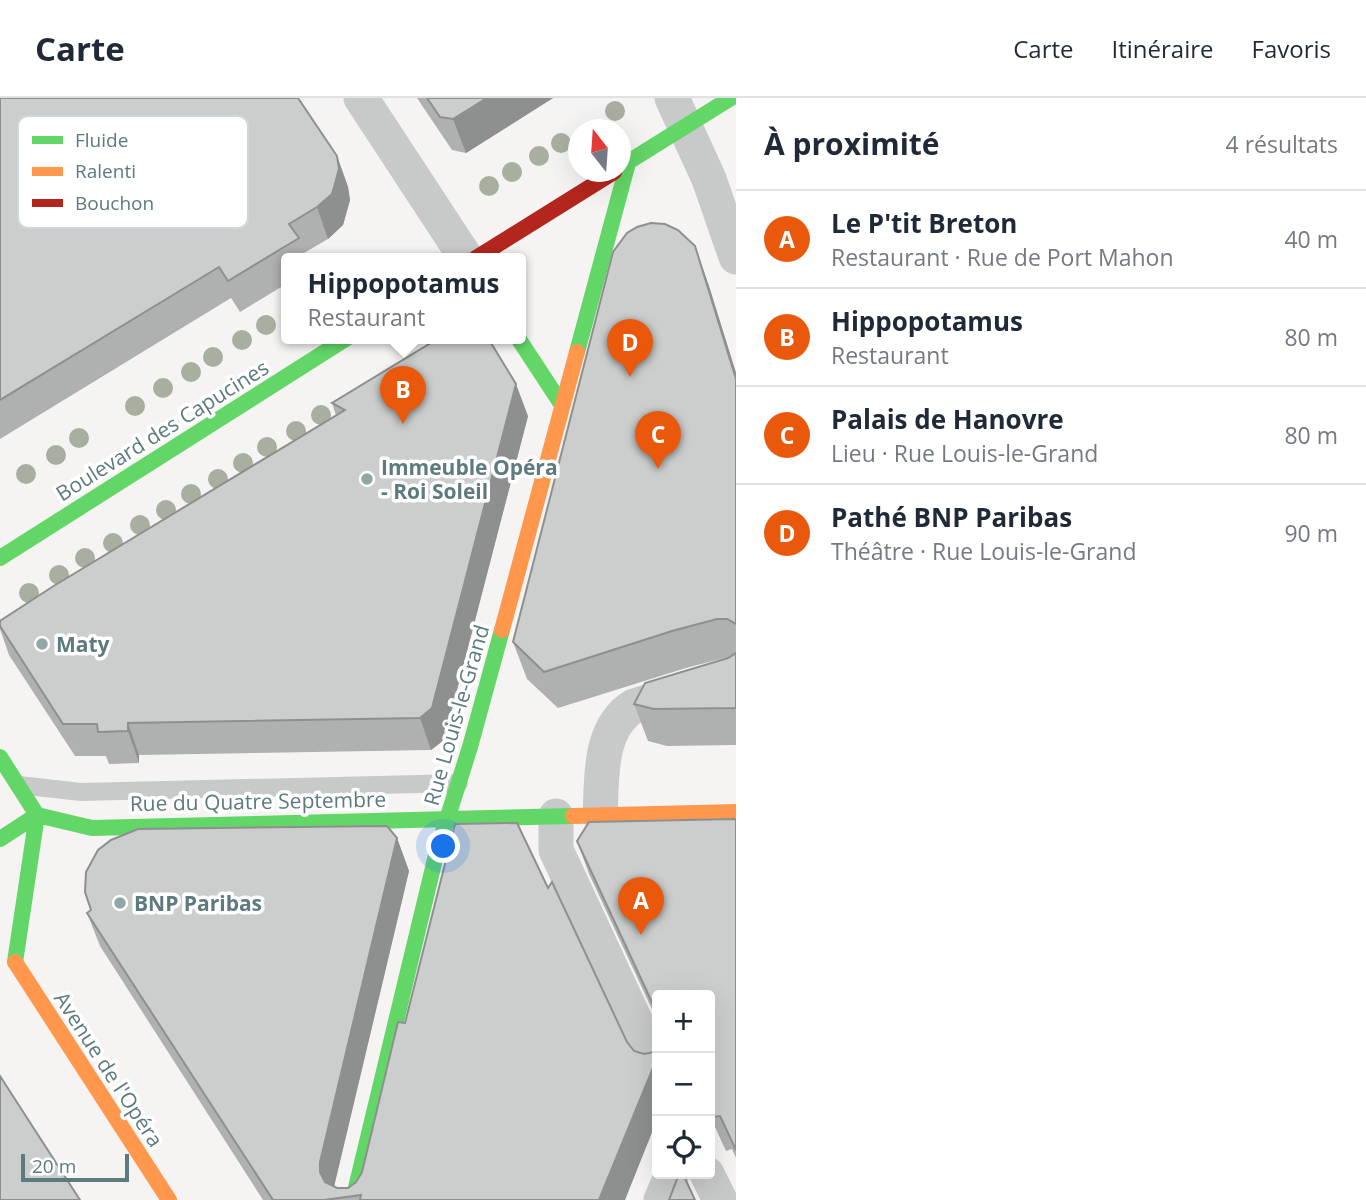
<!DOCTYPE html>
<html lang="fr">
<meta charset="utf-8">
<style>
body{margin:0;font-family:"Open Sans",sans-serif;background:#f2f2f3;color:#1f2937}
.controls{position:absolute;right:21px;bottom:21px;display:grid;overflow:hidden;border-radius:7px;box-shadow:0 7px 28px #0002}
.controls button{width:63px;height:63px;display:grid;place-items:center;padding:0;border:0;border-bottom:2px solid #e0e1e3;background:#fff;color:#1f2937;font:35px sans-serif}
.compass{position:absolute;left:568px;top:21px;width:63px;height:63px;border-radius:50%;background:#fff;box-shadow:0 7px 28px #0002;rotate:343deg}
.scale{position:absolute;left:21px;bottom:18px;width:108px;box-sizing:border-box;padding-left:7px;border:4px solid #5d7a7f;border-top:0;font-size:19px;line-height:24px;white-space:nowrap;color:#5d7a7f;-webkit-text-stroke:5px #fff;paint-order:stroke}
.you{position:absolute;left:444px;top:749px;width:24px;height:24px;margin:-18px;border:5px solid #fff;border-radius:50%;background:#1a73e8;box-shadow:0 0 0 10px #1a73e833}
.badge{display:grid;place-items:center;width:46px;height:46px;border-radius:50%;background:#ea580c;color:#fff;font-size:23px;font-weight:700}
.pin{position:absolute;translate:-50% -58px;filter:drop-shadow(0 2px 4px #0008)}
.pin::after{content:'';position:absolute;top:37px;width:24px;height:21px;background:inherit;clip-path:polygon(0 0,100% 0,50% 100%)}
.popup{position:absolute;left:281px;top:155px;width:245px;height:91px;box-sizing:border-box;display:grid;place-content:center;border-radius:7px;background:#fff;filter:drop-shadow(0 2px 5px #0005);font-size:23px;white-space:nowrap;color:#747a83}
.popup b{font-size:26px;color:#1f2937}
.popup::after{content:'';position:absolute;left:50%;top:100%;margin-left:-14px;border:14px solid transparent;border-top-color:#fff}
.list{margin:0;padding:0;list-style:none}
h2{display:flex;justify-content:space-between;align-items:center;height:91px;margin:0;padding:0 28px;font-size:30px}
h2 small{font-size:23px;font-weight:400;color:#747a83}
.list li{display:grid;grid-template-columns:46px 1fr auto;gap:21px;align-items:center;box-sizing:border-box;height:98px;padding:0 28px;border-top:2px solid #e0e1e3}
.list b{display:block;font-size:26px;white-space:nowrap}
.list p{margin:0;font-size:23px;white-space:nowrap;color:#747a83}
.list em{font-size:23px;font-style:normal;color:#747a83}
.icon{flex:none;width:38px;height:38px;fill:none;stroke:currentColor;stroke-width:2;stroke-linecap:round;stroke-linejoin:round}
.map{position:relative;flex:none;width:736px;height:1102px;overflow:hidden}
header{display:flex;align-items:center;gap:42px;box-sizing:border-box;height:98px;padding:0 35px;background:#fff;border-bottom:2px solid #e0e1e3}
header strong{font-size:33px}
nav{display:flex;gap:38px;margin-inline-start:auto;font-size:24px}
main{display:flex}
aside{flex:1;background:#fff}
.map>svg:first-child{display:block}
</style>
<header>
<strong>Carte</strong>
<nav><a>Carte</a><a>Itinéraire</a><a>Favoris</a></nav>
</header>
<main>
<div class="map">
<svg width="736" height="1102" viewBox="0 0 736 1102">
<rect width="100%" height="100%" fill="#f5f4f2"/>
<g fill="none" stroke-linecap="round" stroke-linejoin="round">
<path stroke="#c8caca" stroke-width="18" d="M19,687L81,694L459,685"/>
<path stroke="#c8caca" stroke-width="35" d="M361,0L466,160
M672,0L709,81L736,159
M600,717C602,681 598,630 634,608L736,577
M556,718V752L657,969
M707,1076L720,1102
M661,1102L672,1076"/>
<path stroke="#63d668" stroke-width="16" d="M620,69L731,0
M518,240L562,307
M577,254L628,65
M0,460L347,240
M0,659L37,717L15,864
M0,741L37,717L92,730L573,718
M353,1102L437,753L470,649L502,532"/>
<path stroke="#ff974d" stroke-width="16" d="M502,532L577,254
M573,718L736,714
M15,864L169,1102"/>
<path stroke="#b3261e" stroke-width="16" d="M476,160L614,74"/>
</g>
<g fill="#a8afa0">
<circle cx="615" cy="13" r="10"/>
<circle cx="561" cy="45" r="10"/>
<circle cx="539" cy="58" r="10"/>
<circle cx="512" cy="74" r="10"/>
<circle cx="489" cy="88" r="10"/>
<circle cx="266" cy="227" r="10"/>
<circle cx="242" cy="242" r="10"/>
<circle cx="213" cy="259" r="10"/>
<circle cx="191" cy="274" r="10"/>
<circle cx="163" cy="290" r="10"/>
<circle cx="135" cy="308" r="10"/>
<circle cx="321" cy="317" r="10"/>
<circle cx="296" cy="333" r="10"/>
<circle cx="79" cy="340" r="10"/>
<circle cx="267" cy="349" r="10"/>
<circle cx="56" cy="357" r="10"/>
<circle cx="243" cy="365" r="10"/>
<circle cx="26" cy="376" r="10"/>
<circle cx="218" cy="381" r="10"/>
<circle cx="191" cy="396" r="10"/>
<circle cx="166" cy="412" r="10"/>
<circle cx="140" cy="427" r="10"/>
<circle cx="113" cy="445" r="10"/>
<circle cx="85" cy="460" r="10"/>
<circle cx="59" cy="477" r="10"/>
<circle cx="29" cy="495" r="10"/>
</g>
<path fill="#afb1b0" d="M0,0L337,58L348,89L350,102L343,127L328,141L304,155L306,160H286V186L240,214L231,200L0,341Z
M417,0H553L466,55L452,52Z
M708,185L736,275V647L667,648L648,643L634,606L732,558L686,570L558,610L527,581L513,544Z
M332,305L528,318L444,642L431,652L139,657V665L109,666L106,658H75L9,557L0,531V523L336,317Z
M736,721V1060L732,1051L726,1053L710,1018V897H657V922L589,776L577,743Z
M397,740L409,773L334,1089L337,1090L625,1102H263L100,848L87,815Z"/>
<path fill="#8e9090" d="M487,0H553L466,55L453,21Z
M337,58L348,89L350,102L343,127L328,141L317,109Z
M695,148L708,185L736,275V281Z
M516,286L528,318L444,642L431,652L420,620Z
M128,625L139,657V665L128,633Z
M397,740L409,773L332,1097L320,1074V1064Z
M657,960V1022L625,1102H599Z"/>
<path fill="#cbcecd" stroke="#8e9090" stroke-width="2" d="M0,0H298L337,58L339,71L332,96L317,109L289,126L299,140L228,183L219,169L0,302Z
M427,0H487L453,21L440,19Z
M651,125L665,126L678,132L695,148L736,281V526L727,521H717L672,533L544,574L513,544L613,154L627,135L637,129Z
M439,240H488L516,286L432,610L420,620L128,625V633L98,634L97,626H63L0,528V523L52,489L345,312L332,305Z
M736,555V610L654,611L634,606L645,585L728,560Z
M736,721V1052L720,1018L714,1019L710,1011V897H657V915L577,743L589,724Z
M517,725L548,790L552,784L627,944L634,953L644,956L654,954L657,951V960L599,1102H360L361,1097L324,1102H273L87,815L91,812L85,794L86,774L98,752L111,742L138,731L387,728L397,740L320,1064V1074L325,1084L337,1090H348L356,1084L362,1074L398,924L405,925L455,726Z
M0,978L80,1102H0Z
M679,1076H683L695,1102H669Z"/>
<g fill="#92a5a7" stroke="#fff" stroke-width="2.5">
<circle cx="367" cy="381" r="7"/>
<circle cx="42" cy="546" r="7"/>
<circle cx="120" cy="805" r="7"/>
</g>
<g text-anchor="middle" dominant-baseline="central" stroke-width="7" stroke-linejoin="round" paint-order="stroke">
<g font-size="21" fill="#5d7a7f" stroke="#fff">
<text transform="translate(162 332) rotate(-32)">Boulevard des Capucines</text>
<text transform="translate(456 617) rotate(-74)">Rue Louis-le-Grand</text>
<text transform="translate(258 703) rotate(-1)">Rue du Quatre Septembre</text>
<text transform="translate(109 971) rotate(57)">Avenue de l'Opéra</text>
</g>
<g font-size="21" font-weight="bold" fill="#5d7a7f" stroke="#fff" text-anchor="start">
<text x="381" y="369">Immeuble Opéra<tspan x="381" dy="24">- Roi Soleil</tspan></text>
<text x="56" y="546">Maty</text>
<text x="134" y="805">BNP Paribas</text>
</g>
</g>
<rect x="18" y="18" width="230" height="112" rx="10" fill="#fff" stroke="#ced7d9" stroke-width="2"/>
<rect x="32" y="38" width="31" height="8" fill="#63d668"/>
<rect x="32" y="69" width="31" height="9" fill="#ff974d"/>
<rect x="32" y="101" width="31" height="8" fill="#b3261e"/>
<g font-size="19" fill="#5d7a7f">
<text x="75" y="49">Fluide</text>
<text x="75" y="80">Ralenti</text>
<text x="75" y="112">Bouchon</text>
</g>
</svg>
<div class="controls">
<button>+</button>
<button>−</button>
<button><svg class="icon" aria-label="locate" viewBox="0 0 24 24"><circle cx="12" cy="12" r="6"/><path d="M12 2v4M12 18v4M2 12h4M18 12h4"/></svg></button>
</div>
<svg class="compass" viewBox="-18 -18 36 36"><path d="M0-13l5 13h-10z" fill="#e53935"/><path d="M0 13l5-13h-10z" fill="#747a83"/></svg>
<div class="scale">20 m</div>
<div class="you"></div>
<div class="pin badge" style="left:641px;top:837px">A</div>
<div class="pin badge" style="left:403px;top:326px">B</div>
<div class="popup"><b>Hippopotamus</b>Restaurant</div>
<div class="pin badge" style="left:658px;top:371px">C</div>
<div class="pin badge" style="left:630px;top:279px">D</div>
</div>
<aside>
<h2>À proximité<small>4 résultats</small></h2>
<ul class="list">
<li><span class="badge">A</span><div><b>Le P'tit Breton</b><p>Restaurant · Rue de Port Mahon</p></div><em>40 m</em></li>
<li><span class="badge">B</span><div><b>Hippopotamus</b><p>Restaurant</p></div><em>80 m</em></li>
<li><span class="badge">C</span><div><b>Palais de Hanovre</b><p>Lieu · Rue Louis-le-Grand</p></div><em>80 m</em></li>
<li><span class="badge">D</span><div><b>Pathé BNP Paribas</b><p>Théâtre · Rue Louis-le-Grand</p></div><em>90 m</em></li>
</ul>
</aside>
</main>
